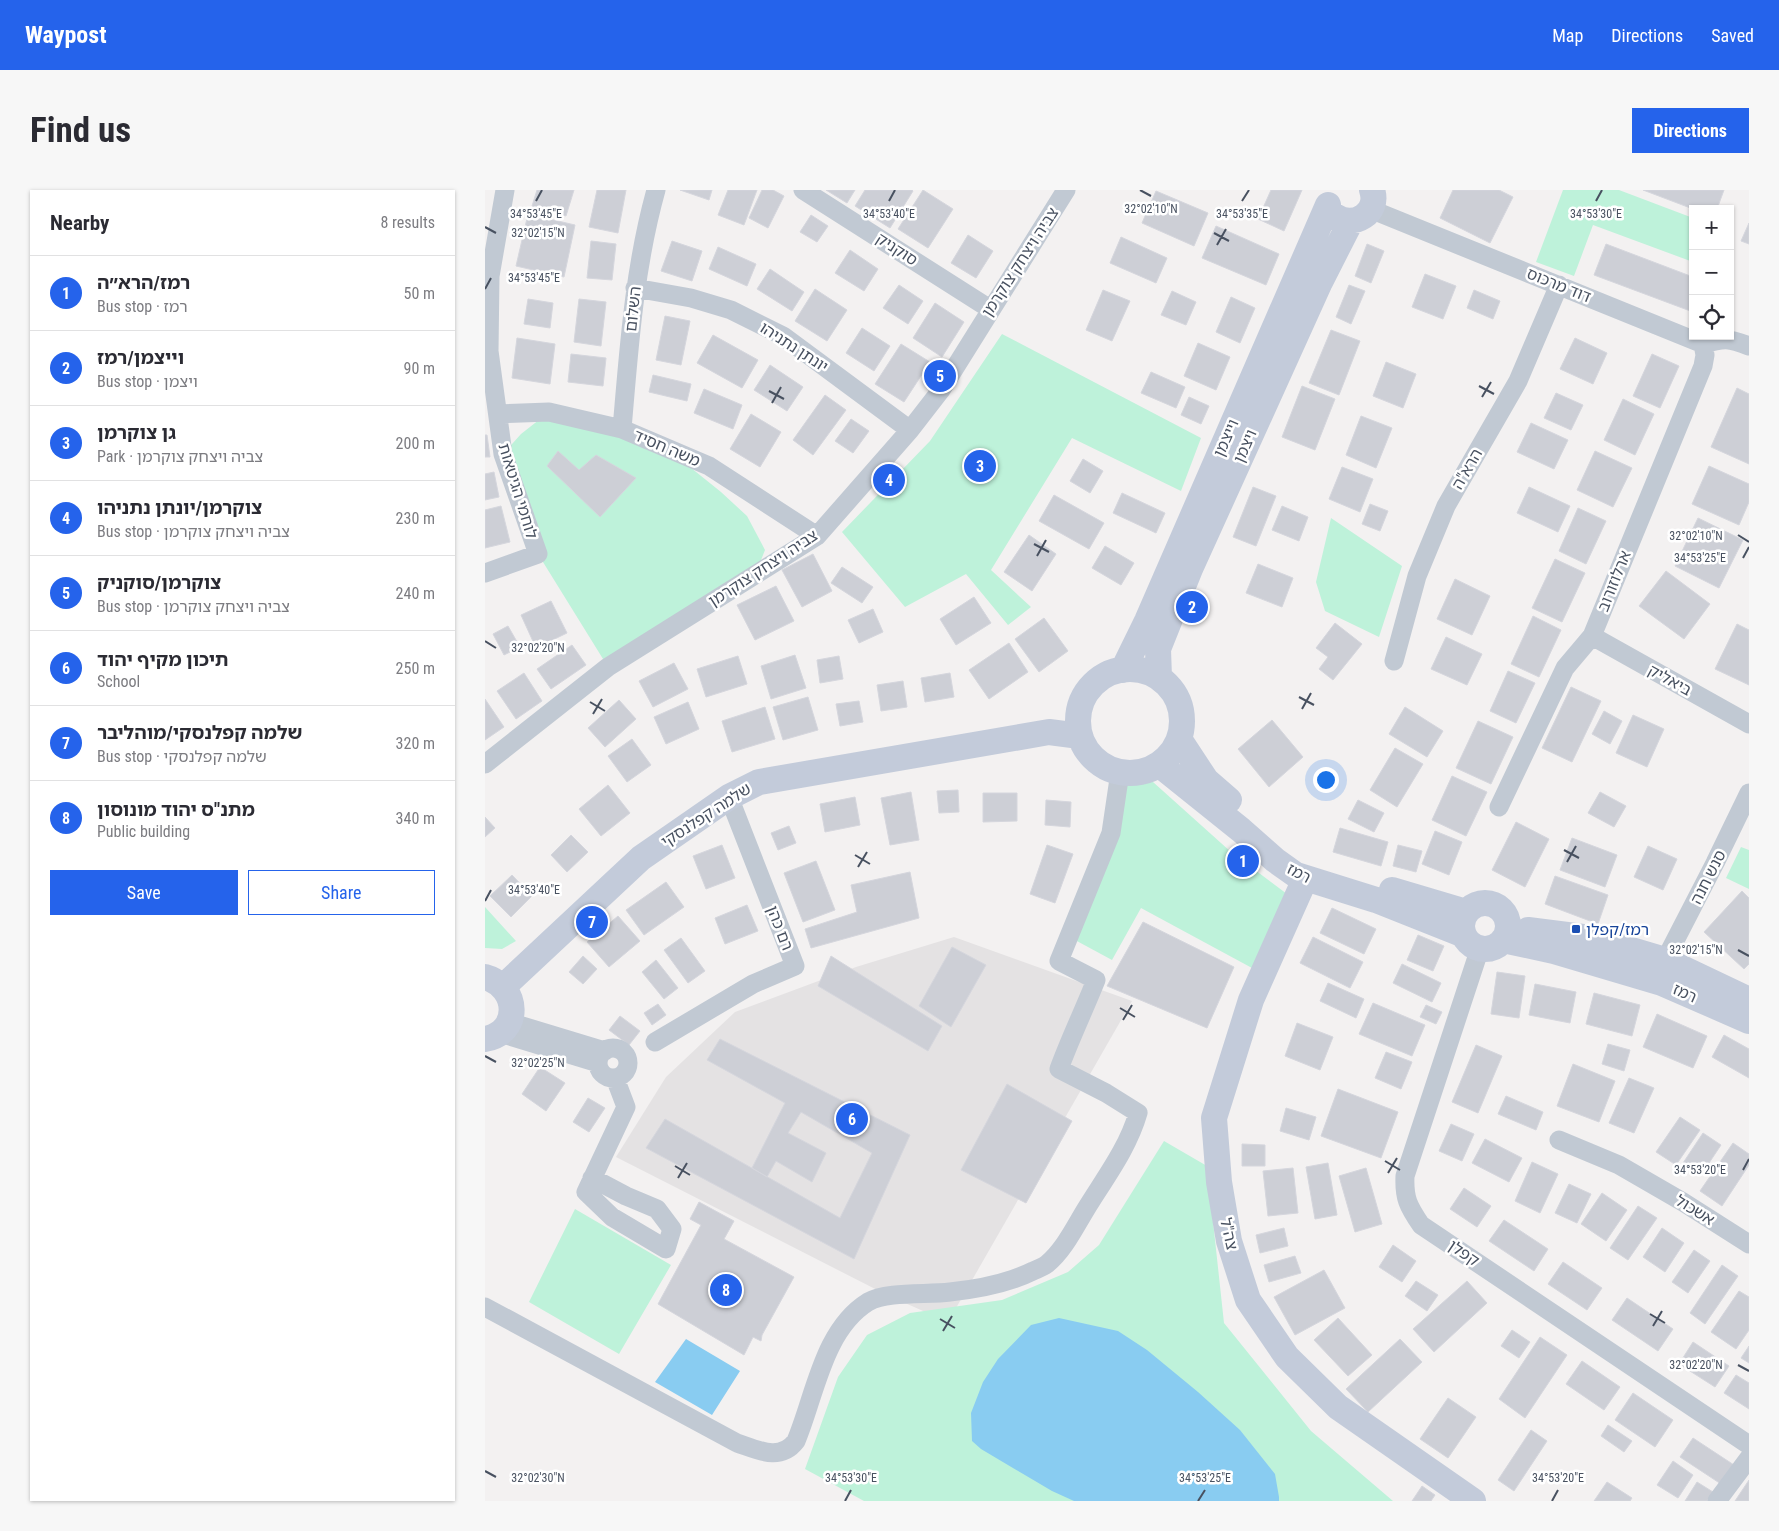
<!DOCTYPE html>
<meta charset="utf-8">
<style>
body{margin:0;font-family:"Roboto Condensed","Noto Sans Hebrew",sans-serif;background:#f7f7f7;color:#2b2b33}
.controls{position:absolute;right:15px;top:15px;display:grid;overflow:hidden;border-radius:0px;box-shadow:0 1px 4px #0004}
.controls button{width:45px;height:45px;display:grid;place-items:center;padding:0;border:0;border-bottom:1px solid #e1e1e2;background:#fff;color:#2b2b33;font:25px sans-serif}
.you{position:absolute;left:840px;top:589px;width:18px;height:18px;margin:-12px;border:4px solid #fff;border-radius:50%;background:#1a73e8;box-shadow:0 0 0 8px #1a73e833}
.badge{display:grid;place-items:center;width:32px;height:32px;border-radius:50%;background:#2563eb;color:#fff;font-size:16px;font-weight:700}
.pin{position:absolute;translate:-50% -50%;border:2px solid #fff;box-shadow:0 1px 5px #0006}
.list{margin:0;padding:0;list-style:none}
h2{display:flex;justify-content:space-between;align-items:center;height:65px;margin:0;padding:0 20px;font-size:21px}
h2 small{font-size:16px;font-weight:400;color:#7c7c81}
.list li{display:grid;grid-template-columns:32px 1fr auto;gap:15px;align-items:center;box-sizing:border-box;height:75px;padding:0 20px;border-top:1px solid #e1e1e2}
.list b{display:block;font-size:19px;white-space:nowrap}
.list p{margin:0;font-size:16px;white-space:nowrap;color:#7c7c81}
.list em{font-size:16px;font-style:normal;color:#7c7c81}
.actions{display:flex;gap:10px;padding:15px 20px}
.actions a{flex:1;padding:11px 0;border:1px solid #2563eb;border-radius:0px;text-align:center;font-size:18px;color:#2563eb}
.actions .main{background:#2563eb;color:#fff}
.icon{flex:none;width:28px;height:28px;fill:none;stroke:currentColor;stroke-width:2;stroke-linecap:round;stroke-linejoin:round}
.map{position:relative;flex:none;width:1264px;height:1311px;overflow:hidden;border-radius:0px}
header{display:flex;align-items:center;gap:30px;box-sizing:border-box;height:70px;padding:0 25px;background:#2563eb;color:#fff}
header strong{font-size:24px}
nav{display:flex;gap:28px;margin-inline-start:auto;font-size:18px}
.intro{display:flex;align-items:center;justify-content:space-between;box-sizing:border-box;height:120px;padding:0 30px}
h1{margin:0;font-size:35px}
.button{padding:12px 22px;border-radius:0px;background:#2563eb;color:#fff;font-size:18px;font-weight:700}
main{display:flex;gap:30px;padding:0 30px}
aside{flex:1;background:#fff;border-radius:0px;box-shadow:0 1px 4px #0004}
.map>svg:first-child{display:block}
</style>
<header>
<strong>Waypost</strong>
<nav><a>Map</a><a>Directions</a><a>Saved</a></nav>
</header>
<div class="intro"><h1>Find us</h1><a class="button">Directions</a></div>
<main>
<aside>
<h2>Nearby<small>8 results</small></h2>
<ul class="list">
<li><span class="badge">1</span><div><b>רמז/הרא״ה</b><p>Bus stop · רמז</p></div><em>50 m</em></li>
<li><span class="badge">2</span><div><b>וייצמן/רמז</b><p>Bus stop · ויצמן</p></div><em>90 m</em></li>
<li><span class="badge">3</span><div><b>גן צוקרמן</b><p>Park · צביה ויצחק צוקרמן</p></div><em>200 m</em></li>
<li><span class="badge">4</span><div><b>צוקרמן/יונתן נתניהו</b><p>Bus stop · צביה ויצחק צוקרמן</p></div><em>230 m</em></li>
<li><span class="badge">5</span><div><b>צוקרמן/סוקניק</b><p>Bus stop · צביה ויצחק צוקרמן</p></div><em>240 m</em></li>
<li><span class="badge">6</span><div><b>תיכון מקיף יהוד</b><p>School</p></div><em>250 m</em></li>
<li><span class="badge">7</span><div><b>שלמה קפלנסקי/מוהליבר</b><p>Bus stop · שלמה קפלנסקי</p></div><em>320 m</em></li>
<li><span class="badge">8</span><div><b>מתנ&quot;ס יהוד מונוסון</b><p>Public building</p></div><em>340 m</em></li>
</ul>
<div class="actions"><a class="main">Save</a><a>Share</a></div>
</aside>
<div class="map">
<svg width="1264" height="1311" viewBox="0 0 1264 1311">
<rect width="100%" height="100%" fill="#f3f1f1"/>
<path fill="#e4e2e3" d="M469,747L647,811L463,1132L402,1105L131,967L181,887L250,822L371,777Z"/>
<path fill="#bef2da" d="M1078,0H1134L1208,28V72L1108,35L1089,86L1051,72Z
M517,144L716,248L696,301L587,248L506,380L546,417L523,435L481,384L420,417L357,342L445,251Z
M64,222L180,257L236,302L262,326L280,360L270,385L123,477L53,364L18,264L36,244Z
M846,328L917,376L894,447L840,421L831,392Z
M668,592L746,662L802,704L767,778L656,718L627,770L590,750L642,593Z
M1256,657L1264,660V699L1241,688Z
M0,717L31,751L17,759L0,758Z
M679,951L722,976L739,1133L826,1241L908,1311H379L320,1279L353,1187L382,1145L425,1123L517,1110L583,1082L614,1055Z
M90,1019L186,1075L134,1164L44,1112Z"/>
<path fill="#89ccf1" d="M574,1128L633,1141L662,1160L713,1202L755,1240L790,1284L794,1307V1311H589L567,1301L496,1259L487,1251L486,1223L498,1192L513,1169L546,1135Z
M201,1149L255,1181L227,1225L170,1192Z"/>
<path fill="#cdcfd6" stroke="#d5d6dd" d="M52,0H89L81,26L47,16Z
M112,0H141L133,43L104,37Z
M195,0H227L224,10Z
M243,0H272L259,35L233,25Z
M277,0H288L299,6L283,38L264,28Z
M341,0H370L362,13Z
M380,0H427L428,1L405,38L370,16Z
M438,0L468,19L443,58L413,39Z
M786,0H817L799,41L773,29Z
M968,0H1014L1028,7L1005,53L955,28Z
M1158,0H1239L1232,19H1208Z
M671,1L723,23L709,56L657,33Z
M43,24L90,35L79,87L31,76Z
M326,25L343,36L332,52L315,42Z
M1264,33V54L1256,51Z
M731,36L794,64L781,95L717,68Z
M483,45L508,61L491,88L466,73Z
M636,47L682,68L671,93L625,73Z
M106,51L131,54L127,90L102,88Z
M187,51L217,61L207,91L176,81Z
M882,54L899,61L886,93L870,86Z
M1121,54L1208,87V122L1109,85Z
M233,57L271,74L262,96L224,79Z
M365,60L393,79L379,101L350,83Z
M285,79L319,102L307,121L272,99Z
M940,84L971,96L958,129L927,117Z
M414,95L438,111L423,134L398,118Z
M864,95L880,101L866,134L851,127Z
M330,99L362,120L342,151L310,131Z
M618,100L645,111L627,151L601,140Z
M989,100L1015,111L1008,129L982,118Z
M687,101L711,112L701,135L676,125Z
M746,107L770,118L755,153L731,142Z
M43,109L68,113L65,138L39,134Z
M94,109L121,112L116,156L89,152Z
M450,113L479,132L457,167L428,148Z
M180,126L205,131L196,175L171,170Z
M377,138L405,156L389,181L361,163Z
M846,140L875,151L854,205L824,193Z
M228,145L273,170L257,198L212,173Z
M32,148L70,154L65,194L27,188Z
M1090,148L1122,163L1108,194L1075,179Z
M713,153L745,167L731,200L699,186Z
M416,154L445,172L419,212L390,194Z
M86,164L121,168L118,196L83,192Z
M1167,164L1194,176L1175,218L1148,206Z
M901,172L931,184L918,218L888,206Z
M285,175L318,197L302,221L269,200Z
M666,182L700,197L691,218L656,203Z
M168,185L206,194L202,211L164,202Z
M817,196L850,209L830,260L797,247Z
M1252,198L1264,204V274L1226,257Z
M219,199L257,215L248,239L209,223Z
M1071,203L1098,215L1086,240L1059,228Z
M340,205L361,220L328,265L308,250Z
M704,207L724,216L716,234L696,225Z
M1138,209L1169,224L1150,265L1119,250Z
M266,224L296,242L275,277L245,259Z
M876,226L907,238L891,278L861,265Z
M366,229L384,241L368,263L350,251Z
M1046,233L1083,250L1069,279L1032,262Z
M0,245H2L5,267H0Z
M73,261L94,280L111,265L151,288L115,327L62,276Z
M1110,261L1147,278L1128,317L1092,300Z
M598,269L618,281L605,303L585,291Z
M1224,276L1264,294V312L1254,335L1207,314Z
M857,277L888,289L875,322L844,309Z
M9,282L14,307L0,310V284Z
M768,297L791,306L771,356L748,347Z
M1044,297L1085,316L1073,342L1032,323Z
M637,303L680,323L671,343L628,323Z
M569,305L619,333L604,359L554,331Z
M885,314L903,321L895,341L877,334Z
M16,316L25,352L0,358V320Z
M797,316L823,327L814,351L787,340Z
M1093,318L1121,331L1101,374L1074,361Z
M1213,328L1258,350L1234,398L1190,376Z
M544,345L571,364L547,401L519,382Z
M620,356L649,373L636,395L607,378Z
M328,364L347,401L317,417L297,380Z
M1070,369L1100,383L1077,432L1047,418Z
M773,374L808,388L797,417L761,403Z
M357,377L388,397L377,413L346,393Z
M1181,381L1225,414L1199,449L1154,416Z
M970,389L1005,406L987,445L952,429Z
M291,396L309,431L270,450L252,415Z
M489,407L506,433L471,455L455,429Z
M66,411L82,443L51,458L36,425Z
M388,419L398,442L374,453L363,430Z
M1048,426L1076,440L1054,487L1026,474Z
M559,428L583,461L554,482L530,449Z
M850,433L877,454L848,490L834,479L843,467L831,458Z
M1252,434L1264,440V495L1230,479Z
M23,436L35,457L19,465L8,444Z
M961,447L997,464L982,495L946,479Z
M524,453L543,482L504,509L484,480Z
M87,455L101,475L66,499L52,479Z
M310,465L321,498L286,509L276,476Z
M253,466L262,494L221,507L212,479Z
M354,466L358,489L335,493L332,470Z
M189,473L203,499L168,517L154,491Z
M1023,481L1050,493L1031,533L1005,521Z
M39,483L57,511L31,529L12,501Z
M465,483L469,507L440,512L436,488Z
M418,491L422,517L396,521L392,495Z
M1086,497L1116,511L1087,572L1057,558Z
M323,507L333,540L298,550L288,517Z
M0,509L19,537L0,550Z
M134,510L151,529L120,557L103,538Z
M374,511L378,532L355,536L351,514Z
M203,512L214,539L181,554L169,527Z
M280,517L290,549L247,562L237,531Z
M920,517L958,541L942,567L904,544Z
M1119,521L1137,531L1125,554L1107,544Z
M1148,525L1179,539L1162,577L1131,563Z
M787,530L818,567L784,597L753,559Z
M993,531L1028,547L1006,594L971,578Z
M147,549L166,575L142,592L123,566Z
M910,558L938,574L912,617L885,600Z
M967,586L1002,602L981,646L947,630Z
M123,595L145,623L116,646L94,619Z
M473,600L474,622L454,623L452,601Z
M426,602L434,650L405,655L396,608Z
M1115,602L1141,616L1129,637L1103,623Z
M498,603H532V631L498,632Z
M370,607L375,635L340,642L335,614Z
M561,610L586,612L585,637L560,635Z
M873,610L899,623L889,642L863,629Z
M0,627L10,638L0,647Z
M1031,632L1064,649L1040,697L1007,680Z
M304,636L311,653L293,660L286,643Z
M855,638L903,652L896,676L848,662Z
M950,641L977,652L964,685L937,674Z
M86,645L103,662L82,682L66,665Z
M1087,648L1132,665L1120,697L1075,680Z
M237,655L250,688L221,699L208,666Z
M562,655L588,664L570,713L545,704Z
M913,655L937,661L931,682L908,676Z
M1163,656L1192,669L1178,700L1149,687Z
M331,671L350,720L318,732L299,683Z
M425,682L434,728L326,758L320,739L372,722L366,695Z
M27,685L47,706L26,727L5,706Z
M1070,686L1123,705L1113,734L1060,714Z
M181,692L199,717L159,745L141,720Z
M1257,701L1264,708V774L1259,779L1219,742Z
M262,715L273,741L240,754L230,728Z
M847,718L891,739L879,764L835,743Z
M133,726L155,751L124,777L102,752Z
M658,732L749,777L722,838L622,796Z
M933,745L959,756L948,781L922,770Z
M828,747L878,772L865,798L815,773Z
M196,748L220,781L203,793L179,760Z
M467,757L501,775L466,837L434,816Z
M98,766L112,779L98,794L84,782Z
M346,766L457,836L443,861L333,796Z
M171,770L193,798L179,809L157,782Z
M917,774L956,793L947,812L908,793Z
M1012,782L1040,786L1034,828L1006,824Z
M843,793L879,809L871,828L835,811Z
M1050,794L1091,802L1085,833L1044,825Z
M1109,803L1155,815L1147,846L1101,834Z
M888,813L940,835L927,866L874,844Z
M173,814L181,825L167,835L159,823Z
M941,815L957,822L951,834L935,827Z
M1172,824L1222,846L1208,878L1158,857Z
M135,826L155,841L144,855L124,840Z
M812,833L848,847L835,880L800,866Z
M1239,845L1264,859V888L1227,867Z
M235,849L425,945L369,1069L161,958L180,929L355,1028L387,963L316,922L303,943L341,963L327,992L291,971L282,987L267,978L300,913L222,870Z
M1123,854L1145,860L1139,881L1117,874Z
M991,855L1017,866L993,923L967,912Z
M901,862L927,872L916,899L890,888Z
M1088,874L1130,891L1114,932L1072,916Z
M55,877L80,893L61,921L37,904Z
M1144,888L1169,898L1149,943L1124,933Z
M522,894L587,931L541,1013L476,980Z
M853,899L913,922L896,968L836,946Z
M1021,906L1058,922L1051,940L1013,924Z
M103,908L120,918L104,942L88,932Z
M801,918L831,927L824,950L795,941Z
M1195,927L1215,940L1191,975L1171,962Z
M966,934L989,944L977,971L954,961Z
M1218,943L1236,955L1216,985L1198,973Z
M1000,949L1037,968L1024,992L987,973Z
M1248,953L1264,964V975L1237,1016L1215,1001Z
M757,954L780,955V976H757Z
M1047,972L1073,984L1055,1023L1030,1011Z
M843,973L852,1025L830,1029L821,977Z
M808,978L813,1023L783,1026L778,981Z
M881,978L897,1034L870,1042L854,986Z
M1084,994L1106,1004L1092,1033L1070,1023Z
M979,998L1006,1016L992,1037L965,1019Z
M1117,1003L1142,1020L1121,1051L1096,1034Z
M214,1012L249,1031L239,1049L309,1087L277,1145L276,1151L268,1147L259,1165L173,1114L216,1035L205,1029Z
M1153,1016L1172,1028L1143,1070L1125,1058Z
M1019,1030L1063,1059L1049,1081L1004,1051Z
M799,1038L803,1056L775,1063L771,1045Z
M1177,1038L1199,1053L1180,1082L1158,1067Z
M908,1055L931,1071L917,1092L894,1077Z
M1209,1060L1225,1071L1203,1103L1187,1092Z
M810,1066L816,1083L784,1092L779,1075Z
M1078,1072L1117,1098L1102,1120L1063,1094Z
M1237,1075L1253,1086L1220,1134L1205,1123Z
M839,1080L860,1118L810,1145L789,1107Z
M931,1091L953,1105L942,1121L920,1106Z
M982,1091L1002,1113L949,1162L928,1139Z
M1254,1101L1264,1107V1140L1251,1159L1226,1142Z
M1142,1108L1188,1139L1173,1161L1127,1130Z
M853,1128L887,1165L863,1186L829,1150Z
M1027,1140L1045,1152L1034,1168L1016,1156Z
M1055,1147L1082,1165L1040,1228L1014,1209Z
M915,1149L937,1172L883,1222L861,1199Z
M1208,1152L1244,1176L1230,1197L1194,1174Z
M1264,1156V1173L1256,1168Z
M1097,1171L1135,1197L1119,1220L1081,1194Z
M1251,1185L1264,1193V1219L1239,1203Z
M1148,1203L1188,1230L1170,1257L1130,1230Z
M963,1208L991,1227L963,1268L935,1249Z
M1123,1235L1147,1251L1139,1262L1116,1246Z
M1046,1240L1062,1251L1029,1301L1013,1290Z
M1208,1248L1249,1275L1236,1294L1195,1267Z
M1188,1271L1208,1285L1193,1308L1172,1295Z
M1264,1290V1311H1250Z
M1122,1292L1147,1308L1145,1311H1109Z
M1212,1292L1228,1302L1222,1311H1200Z
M937,1296L950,1305L946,1311H927Z"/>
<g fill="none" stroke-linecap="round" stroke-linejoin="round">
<path stroke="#c1c9d3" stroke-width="19" d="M318,0L505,119
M885,19L1218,154C1240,148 1243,148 1264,156
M150,98L206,108L246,120L298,146L425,240
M13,224L64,222L137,239L224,276L332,346
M137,239C144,158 149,79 171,0
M0,383L53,364L18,264L4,161L5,86L20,0
M1107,446L1264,534
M909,471L932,386L961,316L1033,191L1074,95
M0,574L123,477L332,346L425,240L456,200L581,0
M1014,617L1080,478L1107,446L1218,176L1220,165L1218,154
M995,758L920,986C919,1008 923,1016 936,1035L1264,1255
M1180,770L1230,673L1264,603
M24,832L120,861
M15,843L113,873
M170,852L268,794L310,776L244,607
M113 873a15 15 0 1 1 30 0a15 15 0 1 1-30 0Z
M1074,950L1134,975L1198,1012L1264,1054
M107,988L141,1006L172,1019L187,1039L181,1059L127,1027L101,1002L141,917L130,888
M0,1117L252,1253C273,1260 295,1272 311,1251C330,1206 338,1140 383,1112C402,1101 442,1105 465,1102C494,1099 522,1094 548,1081C553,1079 558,1077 562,1074C579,1060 590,1037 601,1019C620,988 643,958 653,923L621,903L574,879C585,849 599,820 611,790L574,771L626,643L635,582
M1232,1311L1264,1268"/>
<path stroke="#c3cbda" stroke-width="26" d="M850,26C868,39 895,23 887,0
M593 531a52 52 0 1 1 104 0a52 52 0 1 1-104 0Z
M638,480L662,431L843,15
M674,488L673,459L705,379L835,92L866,31
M694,549L721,590L744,610
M675,575L756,640L790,670L811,685L891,710L979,745
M820,689L766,810L729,928L734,992L744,1051L763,1110L802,1167L853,1217L988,1311
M907,700L981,722
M977 736a23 23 0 1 1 46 0a23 23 0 1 1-46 0Z
M1043,740L1106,748L1180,770L1264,810
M1018,750L1069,761L1177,793L1264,831
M0,787C35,797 36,843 0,849
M18,797L156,668L244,607L274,592L564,542L595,546"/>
</g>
<path fill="none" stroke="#485160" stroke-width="2" d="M655,0L666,6M51,11L57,0M404,11L410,0M757,11L764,0M1111,11L1117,0M0,37L11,43M729,43L744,51M732,55L741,39M0,99L6,88M994,196L1009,204M284,201L299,209M997,207L1006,192M287,213L296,197M1253,345L1264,352M549,354L564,362M552,366L561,350M1258,368L1264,357M0,451L11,458M814,507L829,515M105,512L120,521M817,519L826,503M108,524L117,509M1079,660L1094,668M370,665L385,674M1082,672L1091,656M373,677L382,662M0,711L6,700M1253,760L1264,766M635,818L650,827M638,830L647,815M0,866L11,872M900,971L915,980M190,976L205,985M1258,980L1264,969M903,983L912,968M193,988L202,973M1165,1124L1180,1133M455,1129L470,1138M1168,1136L1177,1121M458,1141L467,1126M1253,1175L1264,1181M0,1281L11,1287M360,1311L366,1300M713,1311L720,1300M1067,1311L1073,1300"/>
<rect fill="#1a4fb4" stroke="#fff" stroke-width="2" x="1086" y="734" width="10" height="10" rx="2.5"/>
<g text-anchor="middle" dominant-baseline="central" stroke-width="5" stroke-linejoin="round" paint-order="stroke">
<g font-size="16" fill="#485160" stroke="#fff">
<text transform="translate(412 59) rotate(33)">סוקניק</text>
<text transform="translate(535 72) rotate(-57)">צביה ויצחק צוקרמן</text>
<text transform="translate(1074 95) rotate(22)">דוד מרכוס</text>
<text transform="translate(148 119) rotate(-84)">השלום</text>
<text transform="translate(309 157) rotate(33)">יונתן נתניהו</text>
<text transform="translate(741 248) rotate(-66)">וייצמן</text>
<text transform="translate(760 256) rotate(-66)">ויצמן</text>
<text transform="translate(182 258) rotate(23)">משה חסיד</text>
<text transform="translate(982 279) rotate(-60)">הרא"ה</text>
<text transform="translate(33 301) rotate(73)">לוחמי הגיטאות</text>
<text transform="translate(278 378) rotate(-33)">צביה ויצחק צוקרמן</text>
<text transform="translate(1129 391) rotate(-68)">ארלוזורוב</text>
<text transform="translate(1185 490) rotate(29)">ביאליק</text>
<text transform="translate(221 625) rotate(-33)">שלמה קפלנסקי</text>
<text transform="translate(814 683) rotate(28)">רמז</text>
<text transform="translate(1223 687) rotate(-63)">סנש חנה</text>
<text transform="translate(295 738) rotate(69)">רם כהן</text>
<text transform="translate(1200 803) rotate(24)">רמז</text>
<text transform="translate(1210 1020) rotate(32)">אשכול</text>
<text transform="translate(744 1044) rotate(77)">צה"ל</text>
<text transform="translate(979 1063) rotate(34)">קפלן</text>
</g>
<g font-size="16" fill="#164399" stroke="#fff" text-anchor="start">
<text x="1101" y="739">רמז/קפלן</text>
</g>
</g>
<g font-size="12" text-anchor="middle" fill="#485160" stroke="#fff" stroke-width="5" stroke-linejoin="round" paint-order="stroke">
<text x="666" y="23">32°02'10"N</text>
<text x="51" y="28">34°53'45"E</text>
<text x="404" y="28">34°53'40"E</text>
<text x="757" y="28">34°53'35"E</text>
<text x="1111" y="28">34°53'30"E</text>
<text x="53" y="47">32°02'15"N</text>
<text x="49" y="92">34°53'45"E</text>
<text x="1211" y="350">32°02'10"N</text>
<text x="1215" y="372">34°53'25"E</text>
<text x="53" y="462">32°02'20"N</text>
<text x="49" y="704">34°53'40"E</text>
<text x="1211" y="764">32°02'15"N</text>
<text x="53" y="877">32°02'25"N</text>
<text x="1215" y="984">34°53'20"E</text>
<text x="1211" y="1179">32°02'20"N</text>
<text x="53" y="1292">32°02'30"N</text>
<text x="366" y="1292">34°53'30"E</text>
<text x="720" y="1292">34°53'25"E</text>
<text x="1073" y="1292">34°53'20"E</text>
</g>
</svg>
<div class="controls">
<button>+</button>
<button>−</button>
<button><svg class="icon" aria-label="locate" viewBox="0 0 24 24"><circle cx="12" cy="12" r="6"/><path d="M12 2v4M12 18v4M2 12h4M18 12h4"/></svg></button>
</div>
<div class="you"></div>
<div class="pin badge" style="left:758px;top:671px">1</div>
<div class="pin badge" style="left:707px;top:417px">2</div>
<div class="pin badge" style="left:495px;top:276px">3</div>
<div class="pin badge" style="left:404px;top:290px">4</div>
<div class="pin badge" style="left:455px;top:186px">5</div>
<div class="pin badge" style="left:367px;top:929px">6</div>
<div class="pin badge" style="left:107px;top:732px">7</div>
<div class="pin badge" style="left:241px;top:1100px">8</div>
</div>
</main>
